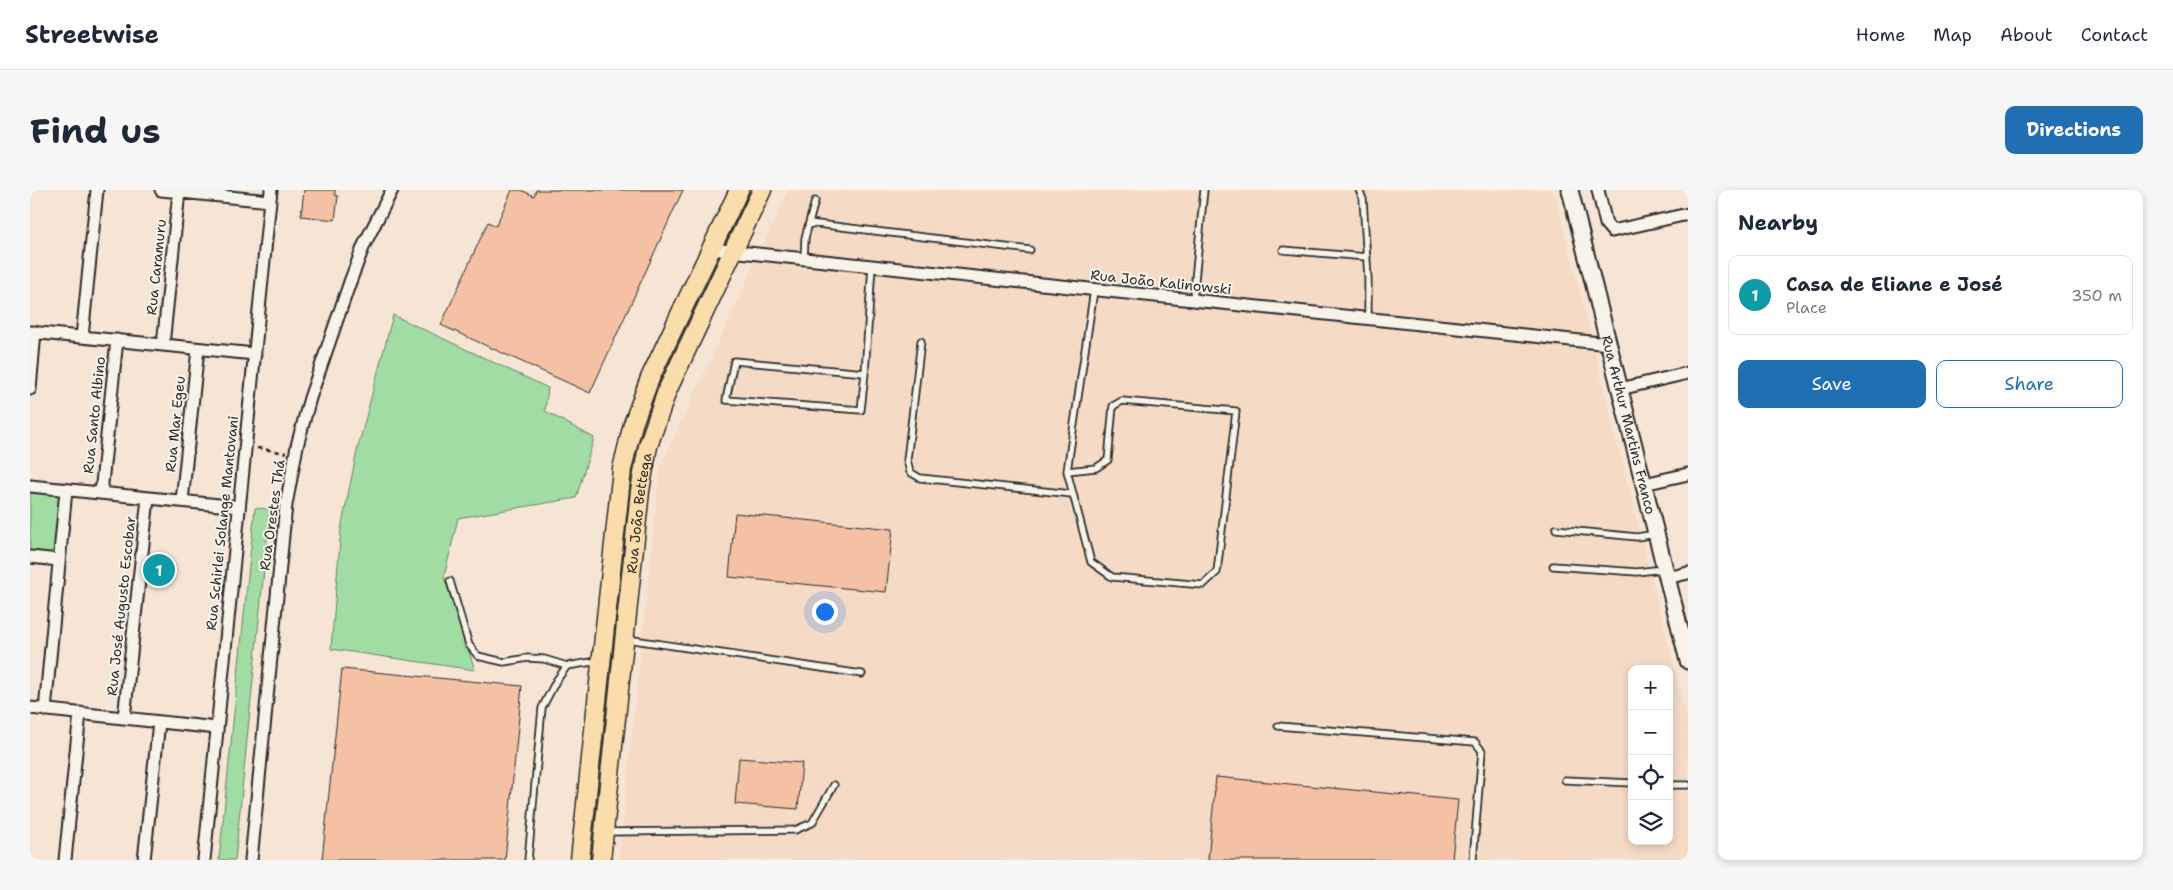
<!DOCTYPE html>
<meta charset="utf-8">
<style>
body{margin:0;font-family:"Shantell Sans",sans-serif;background:#f6f6f7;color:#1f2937}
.controls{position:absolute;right:15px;bottom:15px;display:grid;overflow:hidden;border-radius:10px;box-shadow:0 2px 8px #0003}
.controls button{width:45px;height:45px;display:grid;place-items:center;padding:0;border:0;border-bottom:1px solid #e0e1e3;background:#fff;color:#1f2937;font:25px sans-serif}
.you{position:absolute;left:794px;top:421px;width:18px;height:18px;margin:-12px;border:4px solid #fff;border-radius:50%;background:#1a73e8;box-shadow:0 0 0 8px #1a73e833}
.badge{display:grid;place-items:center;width:32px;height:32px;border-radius:50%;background:#1f6fb2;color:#fff;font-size:16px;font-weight:700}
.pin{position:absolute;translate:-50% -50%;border:2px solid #fff;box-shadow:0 1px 5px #0006}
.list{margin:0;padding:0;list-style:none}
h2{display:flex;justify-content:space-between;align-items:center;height:65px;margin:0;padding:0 20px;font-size:21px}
h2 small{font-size:16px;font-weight:400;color:#747a83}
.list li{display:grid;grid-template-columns:32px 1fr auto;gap:15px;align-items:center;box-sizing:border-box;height:80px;margin:0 10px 10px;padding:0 10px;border:1px solid #e0e1e3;border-radius:10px}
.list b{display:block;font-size:19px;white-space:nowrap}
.list p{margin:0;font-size:16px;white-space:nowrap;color:#747a83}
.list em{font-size:16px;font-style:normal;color:#747a83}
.actions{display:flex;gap:10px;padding:15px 20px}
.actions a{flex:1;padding:11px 0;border:1px solid #1f6fb2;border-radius:10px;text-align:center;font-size:18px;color:#1f6fb2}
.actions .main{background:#1f6fb2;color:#fff}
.icon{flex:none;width:28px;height:28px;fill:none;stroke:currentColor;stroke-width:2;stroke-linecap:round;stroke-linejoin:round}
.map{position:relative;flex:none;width:1658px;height:670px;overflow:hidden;border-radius:10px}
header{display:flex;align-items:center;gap:30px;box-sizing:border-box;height:70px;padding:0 25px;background:#fff;border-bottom:1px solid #e0e1e3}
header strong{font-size:24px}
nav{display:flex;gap:28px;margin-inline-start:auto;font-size:18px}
.intro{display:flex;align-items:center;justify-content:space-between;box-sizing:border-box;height:120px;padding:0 30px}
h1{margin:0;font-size:35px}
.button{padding:12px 22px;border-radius:10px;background:#1f6fb2;color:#fff;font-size:18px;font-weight:700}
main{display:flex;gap:30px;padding:0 30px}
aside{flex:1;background:#fff;border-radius:10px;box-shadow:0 2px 8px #0003}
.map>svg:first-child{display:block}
</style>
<header>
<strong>Streetwise</strong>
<nav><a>Home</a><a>Map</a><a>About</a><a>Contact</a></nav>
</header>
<div class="intro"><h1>Find us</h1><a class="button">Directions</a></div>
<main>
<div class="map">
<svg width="1658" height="670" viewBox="0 0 1658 670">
<rect width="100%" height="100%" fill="#f6e4d4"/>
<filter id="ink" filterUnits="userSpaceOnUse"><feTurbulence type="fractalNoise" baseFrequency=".02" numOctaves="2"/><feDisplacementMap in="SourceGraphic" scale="10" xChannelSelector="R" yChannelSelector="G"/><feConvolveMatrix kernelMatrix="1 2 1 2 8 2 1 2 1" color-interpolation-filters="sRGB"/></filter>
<g filter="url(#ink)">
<path fill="#f5dac6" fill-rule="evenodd" d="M759,0H1524L1658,534V670H589L630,278ZM1602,479H1639V651H1602Z"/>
<path fill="#a1dda3" stroke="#668467" d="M363,125L518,198L515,221L564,248L546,308L428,328L414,387L445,480L301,459L311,339L327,261Z
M0,302L32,305L25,363L0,360Z
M225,318L240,319L205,670H189Z"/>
<path fill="#f4c1a4" stroke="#2b2b2b" d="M274,0H305V5L308,6L305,30L271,26Z
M482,0H491L504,6L506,0H653L560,203L411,135L458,32L466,36Z
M705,323L863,339L856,402L699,387Z
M119,371L141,373L139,388L117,386Z
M312,479L492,496L475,670H292Z
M709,568L772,573L768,619L705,614Z
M1186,587L1428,610L1422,670H1178Z"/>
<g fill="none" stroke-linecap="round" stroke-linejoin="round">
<defs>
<path id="service" d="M1329,0L1333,9L1338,88V129
M779,33L785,11
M1253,60L1337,67
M774,69L775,48L779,33L1000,60
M1163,110L1174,0
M891,151L877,270L880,282L890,288L1042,304
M835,183L831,220L696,210L704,171L835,183L842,76
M1037,281L1066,278L1078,270L1083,216L1092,211L1206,221L1187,382L1173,395L1082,387L1061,372L1037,281L1064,100
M1526,339L1607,347L1626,344
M1523,376L1607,382L1633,379
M420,391L439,455L448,466L474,472L498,468L514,469L537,476
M597,449L832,484
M1248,536L1445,552L1452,561L1443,670
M1535,590L1602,593
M1639,595H1658
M576,642L765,640L782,633L804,595
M498,670L512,518L526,491L537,476L568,471"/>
<path id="minor" d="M131,0L240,11
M1568,0L1576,34L1582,41L1658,24
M681,59L1579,154
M0,142L225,164
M52,147L67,0
M133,155L149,2
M0,199L5,142
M1590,199L1658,183
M1614,294L1658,284
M0,296L209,317
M71,303L87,150
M152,311L168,159
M0,367L29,370
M1637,388L1658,383
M0,518L187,538
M15,520L36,300
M94,528L118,308
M35,670L50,523
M114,670L129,532
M174,670L241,0
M221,670L256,315L267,256L280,208L320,92L334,55L362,0"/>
<g id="secondary">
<path id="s1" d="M1540,0L1658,471"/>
</g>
<g id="primary">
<path d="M550,670L592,279L603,234L620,188L709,0"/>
<path id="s2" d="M571,670L610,301L618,256L637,201L732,0"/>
</g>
</defs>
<use href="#service" stroke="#2b2b2b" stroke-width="9"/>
<use href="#minor" stroke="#2b2b2b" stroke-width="15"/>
<use href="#secondary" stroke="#2b2b2b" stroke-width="19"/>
<use href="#primary" stroke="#2b2b2b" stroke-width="21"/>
<path stroke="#2b2b2b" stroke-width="2.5" stroke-dasharray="5 4" stroke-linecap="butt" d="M227,258L256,263"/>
<use href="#service" stroke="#f7f3e8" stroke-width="5.5"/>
<use href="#minor" stroke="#f7f3e8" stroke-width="11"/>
<use href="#secondary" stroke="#f7f3e8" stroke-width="15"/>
<use href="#primary" stroke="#fbddab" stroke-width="18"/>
</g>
</g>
<g text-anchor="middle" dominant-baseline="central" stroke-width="4" stroke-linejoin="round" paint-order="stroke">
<g font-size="14" fill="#2b2b2b" stroke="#f7f3e8">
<text transform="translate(126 77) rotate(-84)">Rua Caramuru</text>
<text transform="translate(1131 92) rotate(6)">Rua João Kalinowski</text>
<text transform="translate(64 225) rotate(-84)">Rua Santo Albino</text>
<text transform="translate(145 234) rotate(-84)">Rua Mar Egeu</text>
<text stroke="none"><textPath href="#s1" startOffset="242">Rua Arthur Martins Franco</textPath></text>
<text stroke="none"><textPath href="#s2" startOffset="349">Rua João Bettega</textPath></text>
<text transform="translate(242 325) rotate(-82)">Rua Orestes Thá</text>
<text transform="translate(192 333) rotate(-84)">Rua Schirlei Solange Mantovani</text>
<text transform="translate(91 416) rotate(-84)">Rua José Augusto Escobar</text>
</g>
</g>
</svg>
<div class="controls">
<button>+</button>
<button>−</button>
<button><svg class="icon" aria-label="locate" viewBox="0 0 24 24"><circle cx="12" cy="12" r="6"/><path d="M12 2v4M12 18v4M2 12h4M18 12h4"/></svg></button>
<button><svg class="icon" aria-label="layers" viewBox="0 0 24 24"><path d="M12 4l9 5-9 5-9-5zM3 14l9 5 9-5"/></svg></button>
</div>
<div class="you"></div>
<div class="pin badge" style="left:129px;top:380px;background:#0f9aa8">1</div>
</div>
<aside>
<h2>Nearby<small></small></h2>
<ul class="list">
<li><span class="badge" style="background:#0f9aa8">1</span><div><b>Casa de Eliane e José</b><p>Place</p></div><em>350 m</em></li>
</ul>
<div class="actions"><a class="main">Save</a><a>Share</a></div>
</aside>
</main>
